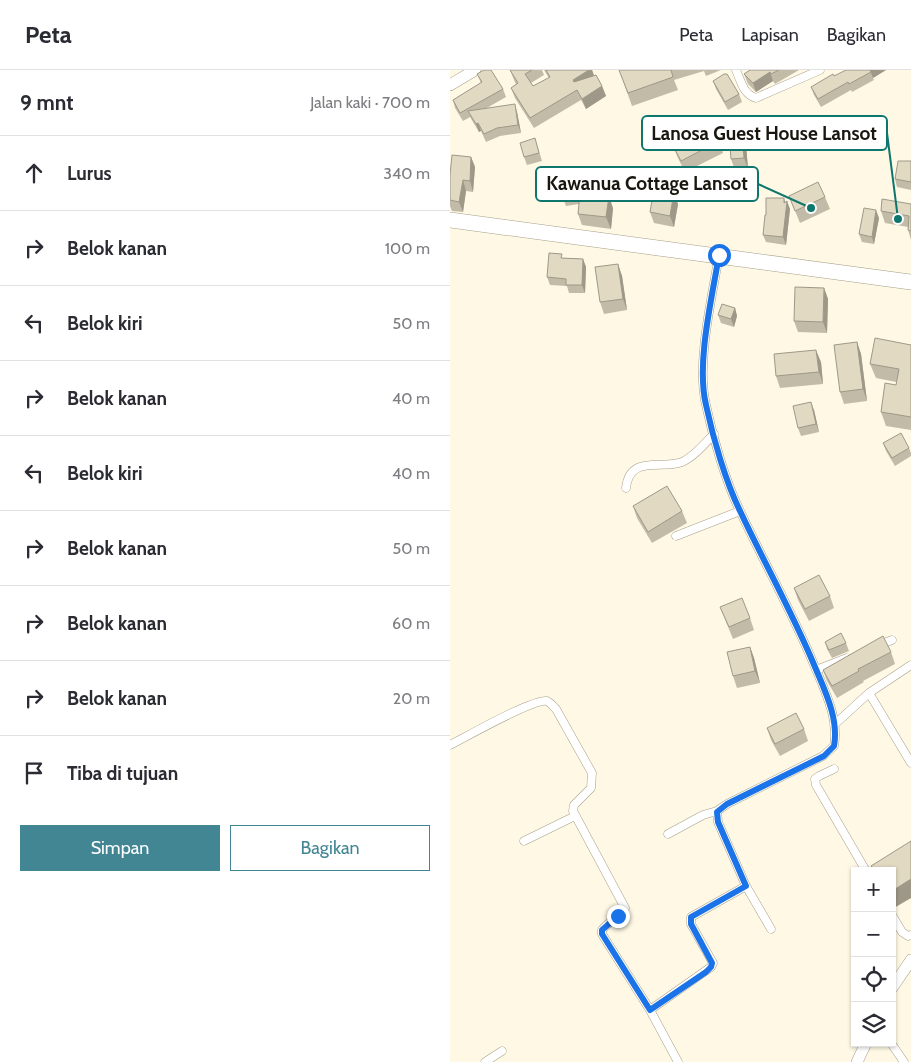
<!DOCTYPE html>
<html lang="id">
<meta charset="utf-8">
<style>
body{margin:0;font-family:Cabin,sans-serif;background:#f2f2f3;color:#2b2b33}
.controls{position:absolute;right:15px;bottom:15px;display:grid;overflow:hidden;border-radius:0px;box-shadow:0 1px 4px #0004}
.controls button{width:45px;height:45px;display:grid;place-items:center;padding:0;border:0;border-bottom:1px solid #e1e1e2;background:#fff;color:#2b2b33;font:25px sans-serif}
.stop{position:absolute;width:15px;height:15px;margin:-11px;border:4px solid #1a73e8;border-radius:50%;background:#fff}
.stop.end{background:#1a73e8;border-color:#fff;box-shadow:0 1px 5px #0008}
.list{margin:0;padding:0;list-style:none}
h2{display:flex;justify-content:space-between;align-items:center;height:65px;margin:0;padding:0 20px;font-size:21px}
h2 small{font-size:16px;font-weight:400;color:#7c7c81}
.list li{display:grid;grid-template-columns:32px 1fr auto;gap:15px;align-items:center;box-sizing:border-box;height:75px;padding:0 20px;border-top:1px solid #e1e1e2}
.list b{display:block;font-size:19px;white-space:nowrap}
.list em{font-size:16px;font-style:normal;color:#7c7c81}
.actions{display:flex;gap:10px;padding:15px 20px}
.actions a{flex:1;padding:11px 0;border:1px solid #428694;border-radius:0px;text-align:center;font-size:18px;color:#428694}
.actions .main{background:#428694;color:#fff}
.icon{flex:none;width:28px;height:28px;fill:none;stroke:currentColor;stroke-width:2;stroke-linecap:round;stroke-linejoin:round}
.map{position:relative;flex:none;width:461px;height:992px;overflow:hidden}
header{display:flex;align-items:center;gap:30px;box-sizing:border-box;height:70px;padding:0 25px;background:#fff;border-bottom:1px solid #e1e1e2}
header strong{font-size:24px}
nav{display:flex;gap:28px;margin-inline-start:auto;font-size:18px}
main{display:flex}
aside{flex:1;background:#fff}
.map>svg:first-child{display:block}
</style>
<header>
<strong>Peta</strong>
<nav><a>Peta</a><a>Lapisan</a><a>Bagikan</a></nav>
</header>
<main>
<aside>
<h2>9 mnt<small>Jalan kaki · 700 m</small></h2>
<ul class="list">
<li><svg class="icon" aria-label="ahead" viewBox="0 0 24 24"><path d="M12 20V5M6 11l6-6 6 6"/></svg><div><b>Lurus</b></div><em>340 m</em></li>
<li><svg class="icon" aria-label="right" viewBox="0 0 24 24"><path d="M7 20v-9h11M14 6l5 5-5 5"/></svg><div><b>Belok kanan</b></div><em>100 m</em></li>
<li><svg class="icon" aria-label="left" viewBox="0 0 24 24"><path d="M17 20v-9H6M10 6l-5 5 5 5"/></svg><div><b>Belok kiri</b></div><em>50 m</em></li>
<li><svg class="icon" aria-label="right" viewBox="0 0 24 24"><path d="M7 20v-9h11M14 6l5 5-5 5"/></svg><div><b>Belok kanan</b></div><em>40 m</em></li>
<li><svg class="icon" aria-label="left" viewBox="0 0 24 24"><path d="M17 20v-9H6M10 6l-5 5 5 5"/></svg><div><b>Belok kiri</b></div><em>40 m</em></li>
<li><svg class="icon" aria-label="right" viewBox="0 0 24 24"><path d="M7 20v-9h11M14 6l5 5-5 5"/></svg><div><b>Belok kanan</b></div><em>50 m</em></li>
<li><svg class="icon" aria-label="right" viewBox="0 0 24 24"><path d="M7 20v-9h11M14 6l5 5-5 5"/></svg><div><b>Belok kanan</b></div><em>60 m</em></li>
<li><svg class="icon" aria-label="right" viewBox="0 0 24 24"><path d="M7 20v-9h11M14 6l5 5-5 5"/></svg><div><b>Belok kanan</b></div><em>20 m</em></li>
<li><svg class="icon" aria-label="arrive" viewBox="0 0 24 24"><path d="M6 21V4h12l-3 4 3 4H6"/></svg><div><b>Tiba di tujuan</b></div></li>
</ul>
<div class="actions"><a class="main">Simpan</a><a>Bagikan</a></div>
</aside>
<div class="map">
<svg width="461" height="992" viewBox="0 0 461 992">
<rect width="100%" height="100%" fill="#fef8e5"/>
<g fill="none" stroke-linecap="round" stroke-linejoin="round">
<defs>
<path id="street" d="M286,0C291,11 293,24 306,28L370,0
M269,185C262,228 246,293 256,335C263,368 276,413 291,443C315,494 343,544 365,597C375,621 389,649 384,676L373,686L277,734L267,741L268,752L296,816L321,859
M176,418C180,384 211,400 232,392C244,387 255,373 264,364
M226,466L290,441
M426,576L442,570
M366,600L397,588
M419,623L461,693
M384,655L419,623L461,595
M0,675C16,667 84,628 97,631C101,633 103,636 106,639L142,703L141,718L124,735L123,741L175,838C170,847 158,852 152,860V864L200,940L228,992
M384,699L369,706L365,709L366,715L416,801
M218,764L253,745L267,741
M74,771L125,746
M442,845L452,862L458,866L461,865
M200,940L261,897L263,893L241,854V847L296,816
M441,973L454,992
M35,992L52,981"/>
<path id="secondary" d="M0,15L25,0
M442,918L461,890
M407,992L416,973"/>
<path id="highway" d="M0,150L461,212"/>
</defs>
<use href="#street" stroke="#a69f89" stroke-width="9"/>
<use href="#secondary" stroke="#a69f89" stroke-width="12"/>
<use href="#highway" stroke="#a69f89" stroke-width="16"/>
<use href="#street" stroke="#fff" stroke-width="8"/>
<use href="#secondary" stroke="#fff" stroke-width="11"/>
<use href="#highway" stroke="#fff" stroke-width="15"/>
</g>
<path fill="#c2bba7" d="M60,0H92L94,5L81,13L83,16L99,8L94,0H142L144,5L152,16L156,26L136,39L131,30L84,58L65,28L61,18L66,14L64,10Z
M169,0H271L256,6L254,1L224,10L228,20L182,36Z
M300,0H349L325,14L323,11L306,22L298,14L294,4Z
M436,0L423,8L424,10L402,22L401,20L371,37L364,25L361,17L384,6Z
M27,4L53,19L56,27L35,39L67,42L71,63L50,66L36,72L31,61L29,62L20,47L13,51L5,38L3,30L31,13Z
M263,11L289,24L292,32L278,40L266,19Z
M295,62L298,99L285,100L281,89Z
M85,68L92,91L77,95L74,87Z
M269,71L273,83L235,102L228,88L223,76Z
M21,87L25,97L23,122L16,121L13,142L2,141L0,136V105Z
M461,91V120L447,117L445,109Z
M126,116L130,127L163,138L161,159L132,155L128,144L129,134L116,136L113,128Z
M339,126L375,127L380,139L350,153Z
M335,132L340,139L336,175L316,172L313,165L316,145Z
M228,134L224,157L204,153L200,142Z
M461,134V170L458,160V157L435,153L431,141Z
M429,148L424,174L412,172L409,164Z
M113,188L133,189L136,197L135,223H119L117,216L100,215L97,207Z
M168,194L172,206L177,240L154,244L150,232Z
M374,218L378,229L377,263L348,262L344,251Z
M285,238L287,246L284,257L271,253L268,245Z
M407,272L411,284L417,331L394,334L390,322Z
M461,275V360L436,356L431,342L446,315V312L426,308L420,294Z
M371,292L373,314L330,318L326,306Z
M364,340L369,362L351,366L348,358Z
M433,373L459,378L461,383V386L445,396L436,381Z
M183,436L232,441L237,453L202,473L187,448Z
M344,518L380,526L384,538L359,551L348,530Z
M270,537L300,548L304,560L283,569Z
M375,572L396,573L399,581L382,588L377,579Z
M300,577L304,588L310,613L287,618L283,606Z
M441,582L445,594L413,611L414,612L387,628L377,611L373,600Z
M317,658L354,659L358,671L330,686L321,670Z"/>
<path fill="#9e9888" d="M139,0H142L145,9L127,21L123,10Z
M420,0H436L423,8Z
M320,2L323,11L306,22L303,13Z
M152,16L156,26L136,39L132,29Z
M65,34L67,42L71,63L68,55Z
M291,50L295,62L298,99L294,88Z
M28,53L31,61L29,62L26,54Z
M21,87L25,97L23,122L20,111Z
M13,110L16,121L13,142L9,132Z
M224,122L228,134L224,157L220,146Z
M159,126L163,138L161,159L156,147Z
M334,128L336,136L337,131L340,139L336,175L333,167Z
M426,140L429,148L424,174L422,167Z
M133,189L136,197L135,223L132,215Z
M168,194L172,206L177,240L173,229Z
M374,218L378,229L377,263L373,252Z
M285,238L287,246L284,257L281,249Z
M407,272L411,284L417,331L413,319Z
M366,280L371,292L373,314L369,302Z
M361,332L364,340L369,362L366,354Z
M300,577L304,588L310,613L305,601Z
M461,809V828L444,838L442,833V821Z"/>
<path fill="#e1d9c2" stroke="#9e9888" d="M34,0H41L53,19L10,43L3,30L32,12L27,4Z
M60,0H82L75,4L83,16L100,7L96,0H139L123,10L124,12L146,5L152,16L132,29L127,20L80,48L61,18L68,13Z
M169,0H221L223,7L178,23Z
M300,0H329L321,4L320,2L303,13L294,4Z
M396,0H421H420L421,2L399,14L398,12L368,29L361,17L383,4L384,6Z
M274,4H277L289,24L275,32L263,11Z
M65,34L68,55L47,58L34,64L28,53L26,54L18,41Z
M291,50L294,88L281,89L278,51Z
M261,57L269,71L231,91L223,76Z
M85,68L89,83L74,87L70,73Z
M2,85L21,87L20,111L13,110L9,132L0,130V105Z
M448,91H461V112L445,109Z
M368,112L375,127L345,141L339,126Z
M204,119L224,122L220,146L200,142Z
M130,123L159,126L156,147L128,144Z
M316,128H334V133L337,131L333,167L313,165L315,145H316Z
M432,129L461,134V161L458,160L459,146L431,141Z
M414,138L426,140L422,167L409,164Z
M99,183L112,184L111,188L133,189L132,215H116V209L97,207Z
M168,194L173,229L150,232L145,197Z
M345,217L374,218L373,252L344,251Z
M272,234L285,238L281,249L268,245Z
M425,268L461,275V347L431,342L435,313L446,315L449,299L420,294Z
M407,272L413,319L390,322L384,275Z
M366,280L369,302L326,306L324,284Z
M361,332L366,354L348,358L343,336Z
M451,363L459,378L442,388L433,373Z
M217,416L232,441L198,462L183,436Z
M369,505L380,526L355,539L344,518Z
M292,528L300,548L279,557L270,537Z
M391,563L396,573L379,580L375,572Z
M433,566L441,582L408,599L409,601L382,616L373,600Z
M300,577L305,601L283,606L277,582Z
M346,643L354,659L325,674L317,658Z
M461,771V809L442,821V801H425L421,796Z"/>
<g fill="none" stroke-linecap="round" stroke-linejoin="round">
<path stroke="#1a73e8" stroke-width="6" d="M168,846L152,860V864L200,940L256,902L261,897L262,893L241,854V847L296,816L268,752L267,742L277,734L374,686L384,676C389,649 375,621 365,597C343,544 315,494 291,443C276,413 263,368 256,335C246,293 262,228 269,185"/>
</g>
<path fill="none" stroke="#0f766e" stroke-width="2" d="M448 149L437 63M361 138L308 114"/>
<g fill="#0f766e" stroke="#fff" stroke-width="2">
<circle cx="448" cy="149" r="5"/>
<circle cx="361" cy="138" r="5"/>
</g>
<g fill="#fff" stroke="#0f766e" stroke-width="2">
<rect x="192" y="46" width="245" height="34" rx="5"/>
<rect x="86" y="97" width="222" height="34" rx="5"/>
</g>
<g font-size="19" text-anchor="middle" font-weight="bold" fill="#19170f">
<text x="314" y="70">Lanosa Guest House Lansot</text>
<text x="197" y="120">Kawanua Cottage Lansot</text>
</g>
</svg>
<div class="controls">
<button>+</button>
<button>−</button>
<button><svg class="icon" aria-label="locate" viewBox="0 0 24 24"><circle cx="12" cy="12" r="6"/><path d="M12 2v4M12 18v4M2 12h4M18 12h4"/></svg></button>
<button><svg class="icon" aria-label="layers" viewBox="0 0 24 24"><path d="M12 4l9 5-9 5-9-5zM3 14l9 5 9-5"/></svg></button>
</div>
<div class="stop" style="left:269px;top:185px"></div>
<div class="stop end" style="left:168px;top:846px"></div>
</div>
</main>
